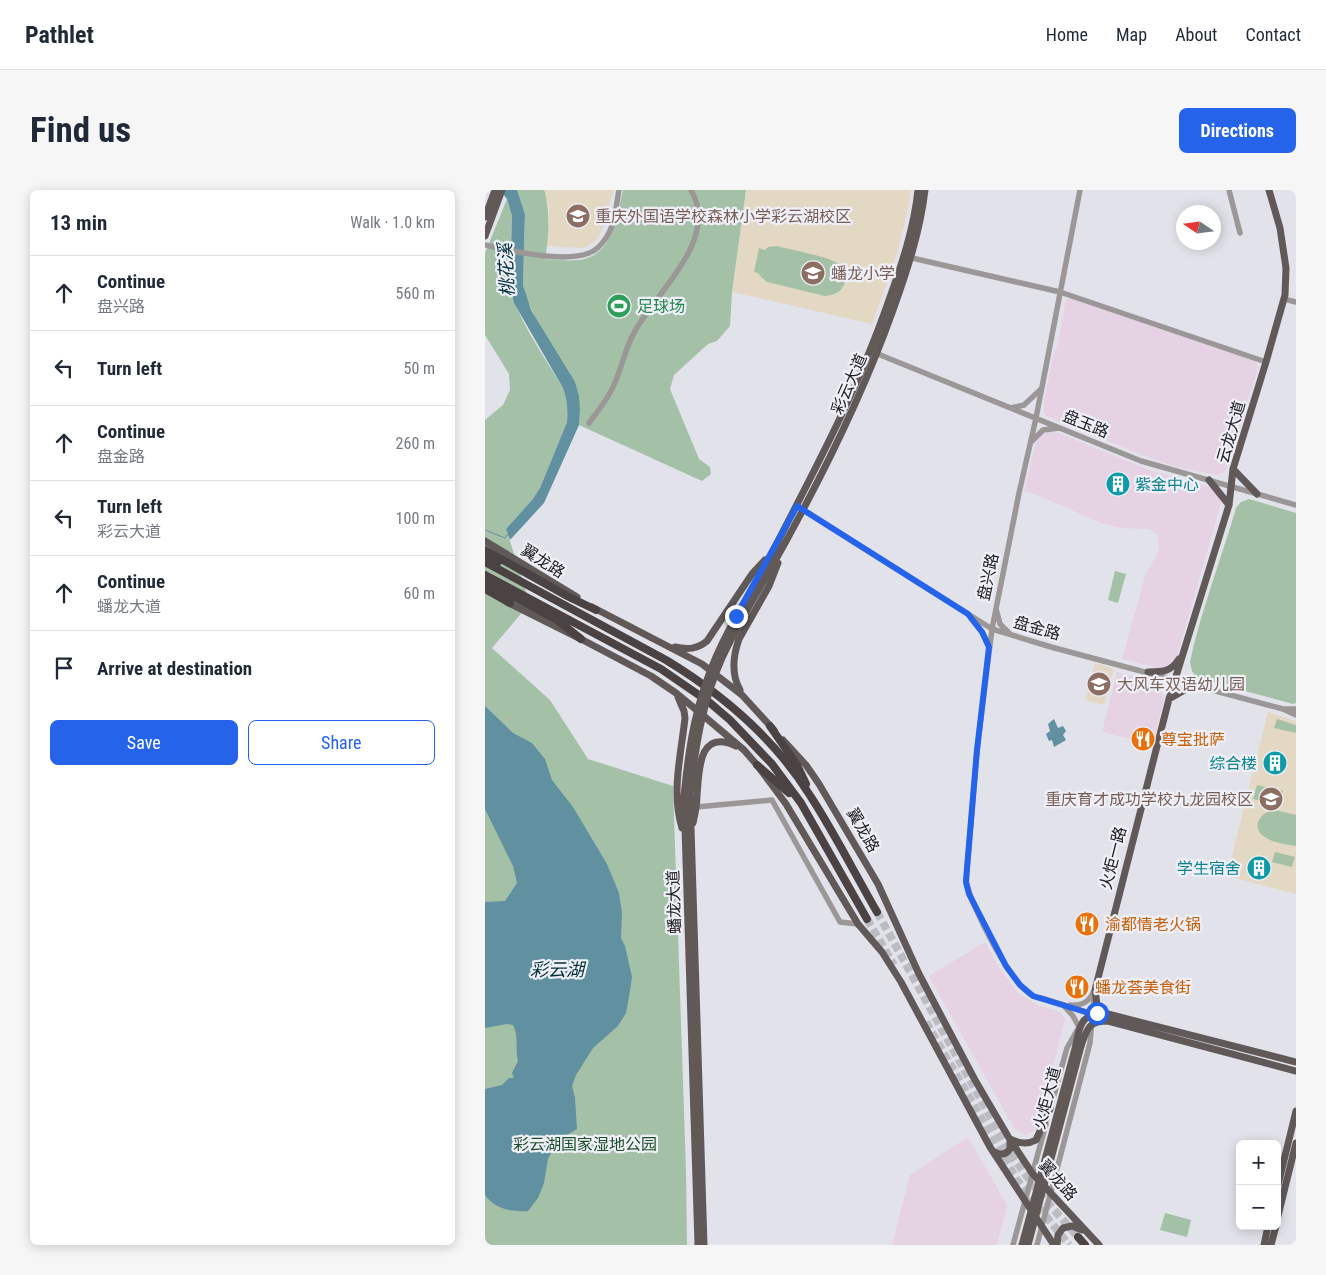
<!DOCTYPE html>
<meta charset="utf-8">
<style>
body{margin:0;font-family:"Roboto Condensed","Noto Sans SC",sans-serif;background:#f6f6f7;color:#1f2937}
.controls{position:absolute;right:15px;bottom:15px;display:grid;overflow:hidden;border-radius:8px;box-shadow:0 2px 12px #0003}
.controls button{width:45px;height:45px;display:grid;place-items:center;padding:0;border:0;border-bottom:1px solid #e0e1e3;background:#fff;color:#1f2937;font:25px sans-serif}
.compass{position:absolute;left:691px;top:15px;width:45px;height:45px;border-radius:50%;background:#fff;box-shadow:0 2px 12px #0003;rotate:283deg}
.stop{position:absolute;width:15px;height:15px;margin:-11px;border:4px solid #2563eb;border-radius:50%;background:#fff}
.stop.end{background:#2563eb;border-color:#fff;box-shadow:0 1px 5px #0008}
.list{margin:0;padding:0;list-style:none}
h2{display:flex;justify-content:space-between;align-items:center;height:65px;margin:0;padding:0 20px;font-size:21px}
h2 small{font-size:16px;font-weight:400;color:#747a83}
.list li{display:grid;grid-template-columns:32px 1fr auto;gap:15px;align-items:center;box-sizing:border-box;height:75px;padding:0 20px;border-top:1px solid #e0e1e3}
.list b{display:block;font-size:19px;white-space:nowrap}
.list p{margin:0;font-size:16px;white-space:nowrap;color:#747a83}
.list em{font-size:16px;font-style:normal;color:#747a83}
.actions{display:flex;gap:10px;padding:15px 20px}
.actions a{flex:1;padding:11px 0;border:1px solid #2563eb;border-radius:8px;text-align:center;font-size:18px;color:#2563eb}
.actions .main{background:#2563eb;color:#fff}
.icon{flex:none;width:28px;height:28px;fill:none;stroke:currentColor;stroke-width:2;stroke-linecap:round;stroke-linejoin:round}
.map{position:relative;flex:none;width:811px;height:1055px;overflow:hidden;border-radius:8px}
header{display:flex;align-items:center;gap:30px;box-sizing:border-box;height:70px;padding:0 25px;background:#fff;border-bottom:1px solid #e0e1e3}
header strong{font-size:24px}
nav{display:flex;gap:28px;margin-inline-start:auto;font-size:18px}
.intro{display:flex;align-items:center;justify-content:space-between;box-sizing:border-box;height:120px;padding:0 30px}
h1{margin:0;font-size:35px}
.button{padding:12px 22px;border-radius:8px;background:#2563eb;color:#fff;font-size:18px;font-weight:700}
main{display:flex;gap:30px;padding:0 30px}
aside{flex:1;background:#fff;border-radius:8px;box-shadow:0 2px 12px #0003}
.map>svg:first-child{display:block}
</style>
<header>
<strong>Pathlet</strong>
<nav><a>Home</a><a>Map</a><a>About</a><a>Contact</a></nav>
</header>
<div class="intro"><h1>Find us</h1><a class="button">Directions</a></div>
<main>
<aside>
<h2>13 min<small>Walk · 1.0 km</small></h2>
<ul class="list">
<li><svg class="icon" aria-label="ahead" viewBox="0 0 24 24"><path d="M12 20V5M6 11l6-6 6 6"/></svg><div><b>Continue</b><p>盘兴路</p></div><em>560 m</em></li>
<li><svg class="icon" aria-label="left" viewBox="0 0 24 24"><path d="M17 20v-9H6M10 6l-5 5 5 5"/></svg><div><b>Turn left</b></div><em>50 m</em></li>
<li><svg class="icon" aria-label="ahead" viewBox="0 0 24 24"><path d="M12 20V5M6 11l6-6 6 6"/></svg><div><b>Continue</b><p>盘金路</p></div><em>260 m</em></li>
<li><svg class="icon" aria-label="left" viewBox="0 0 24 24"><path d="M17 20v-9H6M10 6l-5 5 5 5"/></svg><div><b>Turn left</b><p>彩云大道</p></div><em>100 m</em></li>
<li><svg class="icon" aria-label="ahead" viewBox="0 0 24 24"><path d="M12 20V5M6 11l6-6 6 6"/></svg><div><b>Continue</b><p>蟠龙大道</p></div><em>60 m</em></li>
<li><svg class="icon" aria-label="arrive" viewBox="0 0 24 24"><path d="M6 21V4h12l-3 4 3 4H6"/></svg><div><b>Arrive at destination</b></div></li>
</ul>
<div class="actions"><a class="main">Save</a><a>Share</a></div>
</aside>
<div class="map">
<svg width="811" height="1055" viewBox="0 0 811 1055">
<rect width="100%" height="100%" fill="#e2e2ea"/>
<path fill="#e5d2e3" d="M585,108L770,171L773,176L770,189L754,233L743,275L740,281L732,285L691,277L657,265L561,226L559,220V211L569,163L572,158L581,110Z
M563,242L573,243L664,280L724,297L732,303L736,311L734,320L691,469L686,475L677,479L637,469L660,386L674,361L673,345L664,339L636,338L614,332L550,304L539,302L551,253L556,245Z
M632,482L673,494L679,509L667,555L617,542Z
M500,752L515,779L533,803L553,815L576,823L580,829L554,932L552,939L541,945L535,943L529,938L444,786Z
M483,947L522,1015L512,1055H407L425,985Z"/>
<path fill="#e2d8c3" d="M59,0H128L120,33L114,46L110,51L101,57L95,58L62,56L64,19Z
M261,0H426L424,14L412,64L387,134L247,102Z
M610,473L629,479L619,515L600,510Z
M783,522L811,531V704L742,686Z"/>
<path fill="#a4c1a7" d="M32,0H59L60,2C65,24 64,47 60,69C71,70 83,71 94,70C128,66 132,26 138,0H261L247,102L245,136L232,151L223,154L189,185L185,199L214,269L225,277L226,284L217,291L94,235L95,221L41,108L38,95L40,24Z
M22,9L27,26L25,93C29,125 61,169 78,198C82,210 83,219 82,232L55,298L47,310L21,339L45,413L7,458L65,510L103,569L188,596L201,980L202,1055H0V230L18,215L25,200L24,184L0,145V63Z
M292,56C305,60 349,67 356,76C360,80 361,90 359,95C355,103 348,105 340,106L282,92L276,87L273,83L269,82L274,58L280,60L283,57Z
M764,309L811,323V513L808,514L712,488L707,481L705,472C716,420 736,370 751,318L756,312Z
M630,381L641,384L633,413L623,410Z
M792,529L811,535V543L789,538Z
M772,595L798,601L794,615L768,609Z
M790,620L811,625V656C801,654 788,653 780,647C765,638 775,621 790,620Z
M790,662L810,667L807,677L787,672Z
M680,1023L706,1030L702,1047L675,1040Z"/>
<path fill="#6191a0" d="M15,0H32L40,24L38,95L46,120L90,192L94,206L95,221L94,235L59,313L25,350L21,339L47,310L55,298L82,232C83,219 82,210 78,198L29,113L25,93L27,26L22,9Z
M0,516L28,543L47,553L60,569L67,590L88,617L122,674L134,703L137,723L136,748L140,756L147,787L145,801L141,823L133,836L108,858L91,885L87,896L90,908L92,939L72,951L63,969L59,993L53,1008L43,1021C26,1022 10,1019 0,1005V899L17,895L24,888H29L27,883L33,871C30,860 34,845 28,835L22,834L0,838V712L20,711L32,693L28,676L0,619Z
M569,529L573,538L578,536L581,541L578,545L581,550L569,557L567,550L564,551L561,544L565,541L563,534Z"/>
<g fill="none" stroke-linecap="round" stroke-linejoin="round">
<path stroke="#6191a0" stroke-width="1" d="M0,340L20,348L23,344"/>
<path stroke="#bbbbc2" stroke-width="8" stroke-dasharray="8 4" stroke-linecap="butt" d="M392,722L527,966L555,1004L593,1047
M382,729L409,775
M441,832L532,990L584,1055"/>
<path stroke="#9b9797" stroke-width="5.5" d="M595,0L551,228L534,303L507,439L492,560L481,692C487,717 525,794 548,806C553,808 558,808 563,810C582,816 602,821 621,830
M744,0L755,43
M0,55C25,61 80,73 104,63C110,61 117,54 121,48C130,35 131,16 134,0
M427,68L575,102L781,172
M799,109L811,112
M388,162L656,271L811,315
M526,218L539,215L555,200
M104,233C113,221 123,209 129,195C137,177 140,158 150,141C172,101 235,49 206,0
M546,252L558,240L574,238
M315,318L507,439L566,457L798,519L811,525
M511,419L515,434L524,443
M486,428L497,442L504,456
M800,519H811
M211,617L287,610L355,732L373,734
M585,815C596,816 603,813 608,803
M564,923L582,858L594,837L588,826L580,817
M528,1055L561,934
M552,1055L605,853L609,807"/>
<path stroke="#605958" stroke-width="7" d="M0,27L10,0
M0,46L17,0
M748,279L772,304
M724,290L744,315
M0,351L92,407
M276,384C322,294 371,206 404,110C417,74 429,38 433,0
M281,387C330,301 375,213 408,120C422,81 435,42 440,0
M22,412L96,449L166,486L191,503L214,522L259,560L272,575L301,614L373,734L397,762L416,792L505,957L569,1055
M107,417L217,474L257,505L289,540
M190,457C203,460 212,459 222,451L267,384L280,370
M663,482C677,482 686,482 694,469
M255,500C246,484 248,466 254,449L284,396L293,373
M193,507L199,521L200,528C196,565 186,602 197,638
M684,509L703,498L717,497
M298,550L321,575L334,594L393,694L434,784L490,890L524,948L547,983L614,1055
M199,606L213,1055
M205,606L219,1055
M208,633C210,624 212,616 212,606C214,581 213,538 251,556
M619,823L612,815L610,800L684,509L744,315L748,279L781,172L800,105L801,78L795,38L784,0
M591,855C594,836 597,823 619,823L811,872
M596,856C602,839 603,831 623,831L811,881
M525,949C534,953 542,955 551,950L565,919
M509,962C515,965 521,965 525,959V951
M792,999L811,921
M792,1030L811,953
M572,1055L573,1045L578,1038L587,1036L597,1040
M779,1055L783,1036
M786,1055L791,1036"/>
<path stroke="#4b4343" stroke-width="8" d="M0,360L84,407L111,420
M0,366L13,372
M0,372L181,470C237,504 291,550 326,607C350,644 370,684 392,722
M0,385L176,479L224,512L245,530L287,574L316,613L382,729
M0,391L72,430L96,449
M0,399L25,413
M285,536L312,575L321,594
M272,575L304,603
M593,1047L600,1055"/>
<path stroke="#605958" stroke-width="7" d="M199,606C203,566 208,528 222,490C235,452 256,418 276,384
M205,606C210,559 217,512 237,468C250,440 266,413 281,387
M537,1055L591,855
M543,1055L596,856"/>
</g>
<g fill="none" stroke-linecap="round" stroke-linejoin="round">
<path stroke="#2563eb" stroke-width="6" d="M251,426L312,316L483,424L497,442L504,457L492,560L482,678L481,692L484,704L521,776L535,795L548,806L607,824L612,823"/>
</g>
<defs>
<symbol id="school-disc" viewBox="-11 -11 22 22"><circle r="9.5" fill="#8d6e63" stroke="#efeff8"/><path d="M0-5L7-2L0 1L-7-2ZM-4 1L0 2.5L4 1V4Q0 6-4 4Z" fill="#fff"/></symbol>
<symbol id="stadium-disc" viewBox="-11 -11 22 22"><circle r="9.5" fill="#2e9e5b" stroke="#efeff8"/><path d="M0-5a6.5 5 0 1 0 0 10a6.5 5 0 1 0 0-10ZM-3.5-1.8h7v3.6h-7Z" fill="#fff"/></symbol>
<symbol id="building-disc" viewBox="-11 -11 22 22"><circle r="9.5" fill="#0f9aa8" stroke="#efeff8"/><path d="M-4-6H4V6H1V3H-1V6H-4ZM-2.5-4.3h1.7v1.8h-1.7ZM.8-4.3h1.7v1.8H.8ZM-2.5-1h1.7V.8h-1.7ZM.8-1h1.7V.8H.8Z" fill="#fff"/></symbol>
<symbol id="restaurant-disc" viewBox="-11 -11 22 22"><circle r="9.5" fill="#e8710a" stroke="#efeff8"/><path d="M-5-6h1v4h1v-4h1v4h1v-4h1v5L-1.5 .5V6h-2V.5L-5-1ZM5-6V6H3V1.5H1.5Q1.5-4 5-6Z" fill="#fff"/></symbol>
</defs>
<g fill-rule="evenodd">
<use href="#school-disc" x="79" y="12" width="28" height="28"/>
<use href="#school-disc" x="314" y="69" width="28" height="28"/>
<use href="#stadium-disc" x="120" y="102" width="28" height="28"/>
<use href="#building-disc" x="619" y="280" width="28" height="28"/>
<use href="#school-disc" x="600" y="480" width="28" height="28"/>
<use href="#restaurant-disc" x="644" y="535" width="28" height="28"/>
<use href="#building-disc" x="776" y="559" width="28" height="28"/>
<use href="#school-disc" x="772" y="595" width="28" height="28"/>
<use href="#building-disc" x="760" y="664" width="28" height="28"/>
<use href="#restaurant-disc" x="588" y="720" width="28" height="28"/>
<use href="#restaurant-disc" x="578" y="783" width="28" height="28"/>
</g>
<g text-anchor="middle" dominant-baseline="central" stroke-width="4.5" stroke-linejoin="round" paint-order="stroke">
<g font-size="16" fill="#785e54" stroke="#efeff8" text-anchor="start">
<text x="110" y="26">重庆外国语学校森林小学彩云湖校区</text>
<text x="346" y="83">蟠龙小学</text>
<text x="632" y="494">大风车双语幼儿园</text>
<text x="768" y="609" text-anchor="end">重庆育才成功学校九龙园校区</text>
</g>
<g font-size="16" fill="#27864d" stroke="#efeff8" text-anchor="start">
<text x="152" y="116">足球场</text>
</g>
<g font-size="16" fill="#202023" stroke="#efeff8">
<text transform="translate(364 194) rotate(-66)">彩云大道</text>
<text transform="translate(601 234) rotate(22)">盘玉路</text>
<text transform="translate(746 242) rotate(-74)">云龙大道</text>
<text transform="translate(58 371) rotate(32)">翼龙路</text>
<text transform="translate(503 387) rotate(-78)">盘兴路</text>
<text transform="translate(552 438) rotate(16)">盘金路</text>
<text transform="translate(378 640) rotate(60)">翼龙路</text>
<text transform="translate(628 668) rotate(-76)">火炬一路</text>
<text transform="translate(189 712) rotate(-92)">蟠龙大道</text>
<text transform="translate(562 908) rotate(-75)">火炬大道</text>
<text transform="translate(573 990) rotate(48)">翼龙路</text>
</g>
<g font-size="16" fill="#0d838f" stroke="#efeff8" text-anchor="end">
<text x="650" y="294" text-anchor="start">紫金中心</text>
<text x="772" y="573">综合楼</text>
<text x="756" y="678">学生宿舍</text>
</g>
<g font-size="16" fill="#c56008" stroke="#efeff8" text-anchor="start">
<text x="676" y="549">尊宝批萨</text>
<text x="620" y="734">渝都情老火锅</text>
<text x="610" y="797">蟠龙荟美食街</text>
</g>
<g font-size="16" fill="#1a4e26" stroke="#efeff8">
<text x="100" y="954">彩云湖国家湿地公园</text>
</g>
<g font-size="18" font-style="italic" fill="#002f3a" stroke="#efeff8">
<text transform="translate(21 80) rotate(-93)">桃花溪</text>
<text x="72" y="779">彩云湖</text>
</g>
</g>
</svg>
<div class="controls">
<button>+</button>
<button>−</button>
</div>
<svg class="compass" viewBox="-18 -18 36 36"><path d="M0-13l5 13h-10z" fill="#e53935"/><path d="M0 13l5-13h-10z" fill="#747a83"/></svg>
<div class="stop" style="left:612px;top:823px"></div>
<div class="stop end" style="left:251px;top:426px"></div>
</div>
</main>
